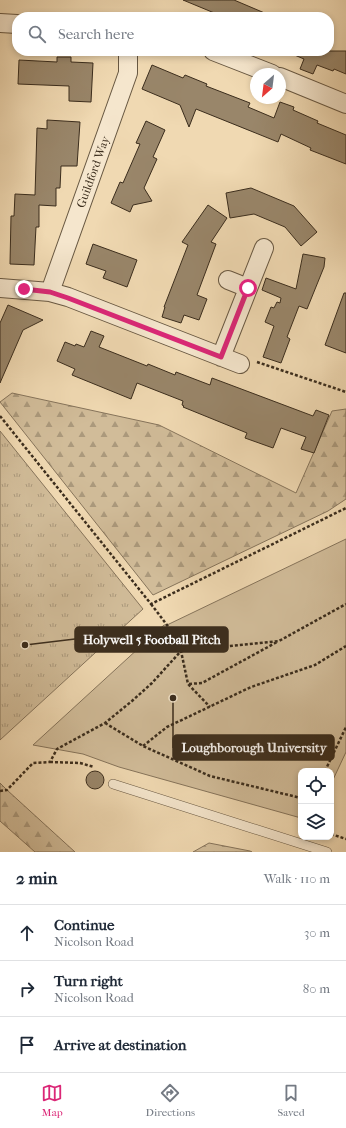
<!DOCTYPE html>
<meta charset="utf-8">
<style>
body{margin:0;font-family:"IM FELL French Canon",serif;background:#f6f6f7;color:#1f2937}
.controls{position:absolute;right:12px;bottom:12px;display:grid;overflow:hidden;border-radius:8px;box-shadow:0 2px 6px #0003}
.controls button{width:36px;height:36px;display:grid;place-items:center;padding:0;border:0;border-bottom:1px solid #e0e1e3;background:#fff;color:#1f2937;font:20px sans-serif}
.compass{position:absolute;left:250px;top:68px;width:36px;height:36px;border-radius:50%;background:#fff;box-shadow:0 2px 6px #0003;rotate:208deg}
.stop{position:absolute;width:12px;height:12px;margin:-9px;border:3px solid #db2777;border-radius:50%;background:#fff}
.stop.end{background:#db2777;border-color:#fff;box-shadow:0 1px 4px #0008}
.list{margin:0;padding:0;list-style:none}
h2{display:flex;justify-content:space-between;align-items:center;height:52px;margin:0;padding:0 16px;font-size:17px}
h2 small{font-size:13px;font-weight:400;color:#747a83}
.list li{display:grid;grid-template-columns:26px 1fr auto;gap:12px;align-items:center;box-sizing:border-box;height:56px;padding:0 16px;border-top:1px solid #e0e1e3}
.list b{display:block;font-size:15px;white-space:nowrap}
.list p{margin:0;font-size:13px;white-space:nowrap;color:#747a83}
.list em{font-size:13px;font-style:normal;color:#747a83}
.icon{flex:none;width:22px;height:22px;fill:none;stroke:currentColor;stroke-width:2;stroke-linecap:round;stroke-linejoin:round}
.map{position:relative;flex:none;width:346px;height:852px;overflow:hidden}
.search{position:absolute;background:#fff;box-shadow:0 2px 6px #0003;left:12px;right:12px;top:12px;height:44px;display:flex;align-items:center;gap:10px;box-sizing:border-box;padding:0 14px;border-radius:16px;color:#747a83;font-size:15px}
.sheet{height:220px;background:#fff}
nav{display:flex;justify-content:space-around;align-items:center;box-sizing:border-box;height:56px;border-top:1px solid #e0e1e3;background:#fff;font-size:11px;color:#747a83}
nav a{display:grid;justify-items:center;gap:2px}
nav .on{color:#db2777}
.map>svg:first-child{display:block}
</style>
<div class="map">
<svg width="346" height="852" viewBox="0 0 346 852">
<defs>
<pattern id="forest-firs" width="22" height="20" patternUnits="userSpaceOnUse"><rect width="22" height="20" fill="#d1bc99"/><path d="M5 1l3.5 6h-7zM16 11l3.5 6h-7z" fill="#ab997c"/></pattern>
<pattern id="park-tufts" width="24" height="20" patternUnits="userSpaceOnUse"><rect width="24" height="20" fill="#d1bc99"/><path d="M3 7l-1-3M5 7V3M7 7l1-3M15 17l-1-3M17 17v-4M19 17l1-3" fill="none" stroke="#ab997c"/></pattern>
</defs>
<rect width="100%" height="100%" fill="#f0d9b2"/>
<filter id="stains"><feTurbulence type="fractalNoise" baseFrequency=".005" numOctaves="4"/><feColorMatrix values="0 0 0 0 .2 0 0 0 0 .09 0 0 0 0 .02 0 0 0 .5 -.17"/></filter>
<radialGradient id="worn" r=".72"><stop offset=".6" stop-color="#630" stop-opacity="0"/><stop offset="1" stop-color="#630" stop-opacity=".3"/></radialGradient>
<path fill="#d1bc99" stroke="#86745b" d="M346,539V752L331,784V771H301V818L119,767L83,754L33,745L164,625H167Z"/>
<path fill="url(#forest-firs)" stroke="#86745b" d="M12,393L159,425L296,493L332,411L346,409V499L328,511L153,595L0,402Z
M0,783L7,790L75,852H35L0,821Z
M209,843L250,851L252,852H193Z"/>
<path fill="url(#park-tufts)" stroke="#86745b" d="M0,431L143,609L0,740Z"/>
<path fill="#99866a" stroke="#3b2d1d" d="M183,0H234L274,17H224Z
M285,51H346V74L334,69L333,71L317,65L313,74L300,69L304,59Z
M57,57H71V62L93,63L91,102L69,101V86L18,84L19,60L57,62Z
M152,65L183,78L185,75L207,84L206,86L250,103L248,107L274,118L280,102L294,107L293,110L318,121L317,123L346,135V164L310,150L311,148L281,134L278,142L196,109L189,127L180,105L142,89Z
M47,120L80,122L77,166H61L60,188H56V206L39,205V227H36L34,265L10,264L11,216H14L15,194L35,195L37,128L47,129Z
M146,121L165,130L153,157L157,159L144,188L152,201L133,205L130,212L111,203L120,182L123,183L140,144L136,143Z
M251,188L294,206L317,232L301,246L285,227L254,214L230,218L226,193Z
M208,205L227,218L211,242L216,244L197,295L207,299L199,320L184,315L181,323L162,317L165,307H164L188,245L182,242Z
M93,244L137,260L127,287L103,278L106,271L86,264Z
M303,254L325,258L324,267L307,309L299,306L287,337L290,339L281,363L263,357L274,326L265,322L271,307L274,308L277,302L280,303L281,298L262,290L266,278L296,289Z
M344,293H346V353L325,345Z
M8,305L43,320L23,330L0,383V323Z
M91,331L104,336L99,347L147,366L148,364L175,375L176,372L210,385L212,378L313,416L316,410L329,415L314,453L301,449L306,437L281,428L273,448L245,438L247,433L183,407L184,406L182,405L183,401L137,383L131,399L72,375L75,369L57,361L65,342L75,346L76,344L84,347Z
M86 780a9 9 0 1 1 18 0a9 9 0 1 1-18 0Z"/>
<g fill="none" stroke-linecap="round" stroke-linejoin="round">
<defs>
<path id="lane" d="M113,784L327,852"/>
<path id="street" d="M0,23L17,24
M213,51L272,74
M280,77L346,104
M228,280L248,288
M0,288L50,292L68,297L240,364
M50,292L128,73V51
M221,357L264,248"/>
</defs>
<use href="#lane" stroke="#685842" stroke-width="10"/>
<use href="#street" stroke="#685842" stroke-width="20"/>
<path stroke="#3b2d1d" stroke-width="2.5" stroke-dasharray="3 2" stroke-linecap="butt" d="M257,362L346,392
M0,416L151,604L346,508
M151,604L167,625L181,651L188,684L210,707
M189,684L202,683L277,642
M105,723L143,746L210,776L301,798
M143,746L167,727L251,687L315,665L346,646
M50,762L80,763L94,767
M325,771L346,727
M0,791L7,790L33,763L50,762L57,749L105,723L132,701L152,683L181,651L279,641L346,604
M331,834L346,839"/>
<use href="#lane" stroke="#f5e6cd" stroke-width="9"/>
<use href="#street" stroke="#f5e6cd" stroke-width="18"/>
</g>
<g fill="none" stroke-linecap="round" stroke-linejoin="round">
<path stroke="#db2777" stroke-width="5" d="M24,289L50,292L68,298L221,357L248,288"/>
</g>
<g text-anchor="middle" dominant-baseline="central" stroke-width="3" stroke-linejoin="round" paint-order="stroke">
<g font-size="12" fill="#3b2d1d" stroke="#f5e6cd">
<text transform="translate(93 172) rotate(-70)">Guildford Way</text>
</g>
</g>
<path fill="none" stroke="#3b2d1d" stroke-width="1.5" d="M25 645L75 639M173 698L173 748"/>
<g fill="#3b2d1d" stroke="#f5e6cd" stroke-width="1.5">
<circle cx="25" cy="645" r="4"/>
<circle cx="173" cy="698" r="4"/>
</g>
<g fill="#3b2d1d" stroke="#3b2d1d" stroke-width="1.5">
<rect x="75" y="627" width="153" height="25" rx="4"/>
<rect x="173" y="735" width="161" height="25" rx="4"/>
</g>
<g font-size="13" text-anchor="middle" font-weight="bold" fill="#fff">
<text x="152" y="644">Holywell 5 Football Pitch</text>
<text x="254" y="752">Loughborough University</text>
</g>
<rect width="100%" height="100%" filter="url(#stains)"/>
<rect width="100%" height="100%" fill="url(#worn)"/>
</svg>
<div class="controls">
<button><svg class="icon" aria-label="locate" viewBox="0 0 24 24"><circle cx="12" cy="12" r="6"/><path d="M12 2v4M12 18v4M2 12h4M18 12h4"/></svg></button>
<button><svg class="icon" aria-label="layers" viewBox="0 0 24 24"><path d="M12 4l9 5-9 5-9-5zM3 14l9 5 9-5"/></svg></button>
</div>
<svg class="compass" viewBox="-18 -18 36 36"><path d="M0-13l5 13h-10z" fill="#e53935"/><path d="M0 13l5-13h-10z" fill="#747a83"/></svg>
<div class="stop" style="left:248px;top:288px"></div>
<div class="stop end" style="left:24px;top:289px"></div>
<div class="search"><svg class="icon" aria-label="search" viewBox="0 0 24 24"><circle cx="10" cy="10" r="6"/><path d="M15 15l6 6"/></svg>Search here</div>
</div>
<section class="sheet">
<h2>2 min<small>Walk · 110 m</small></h2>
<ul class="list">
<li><svg class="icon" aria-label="ahead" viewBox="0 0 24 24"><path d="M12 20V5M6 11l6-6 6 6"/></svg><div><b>Continue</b><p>Nicolson Road</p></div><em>30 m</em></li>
<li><svg class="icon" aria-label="right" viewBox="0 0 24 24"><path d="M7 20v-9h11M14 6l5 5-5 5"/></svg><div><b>Turn right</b><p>Nicolson Road</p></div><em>80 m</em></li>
<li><svg class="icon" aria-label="arrive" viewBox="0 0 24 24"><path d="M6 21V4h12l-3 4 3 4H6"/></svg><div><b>Arrive at destination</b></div></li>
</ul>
</section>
<nav>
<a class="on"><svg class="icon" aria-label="map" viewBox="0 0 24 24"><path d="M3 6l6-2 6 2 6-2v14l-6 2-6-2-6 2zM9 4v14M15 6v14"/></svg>Map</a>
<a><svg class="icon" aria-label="directions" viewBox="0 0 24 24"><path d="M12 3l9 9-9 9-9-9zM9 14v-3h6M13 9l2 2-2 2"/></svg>Directions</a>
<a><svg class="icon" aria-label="saved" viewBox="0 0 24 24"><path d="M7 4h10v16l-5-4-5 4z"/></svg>Saved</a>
</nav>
